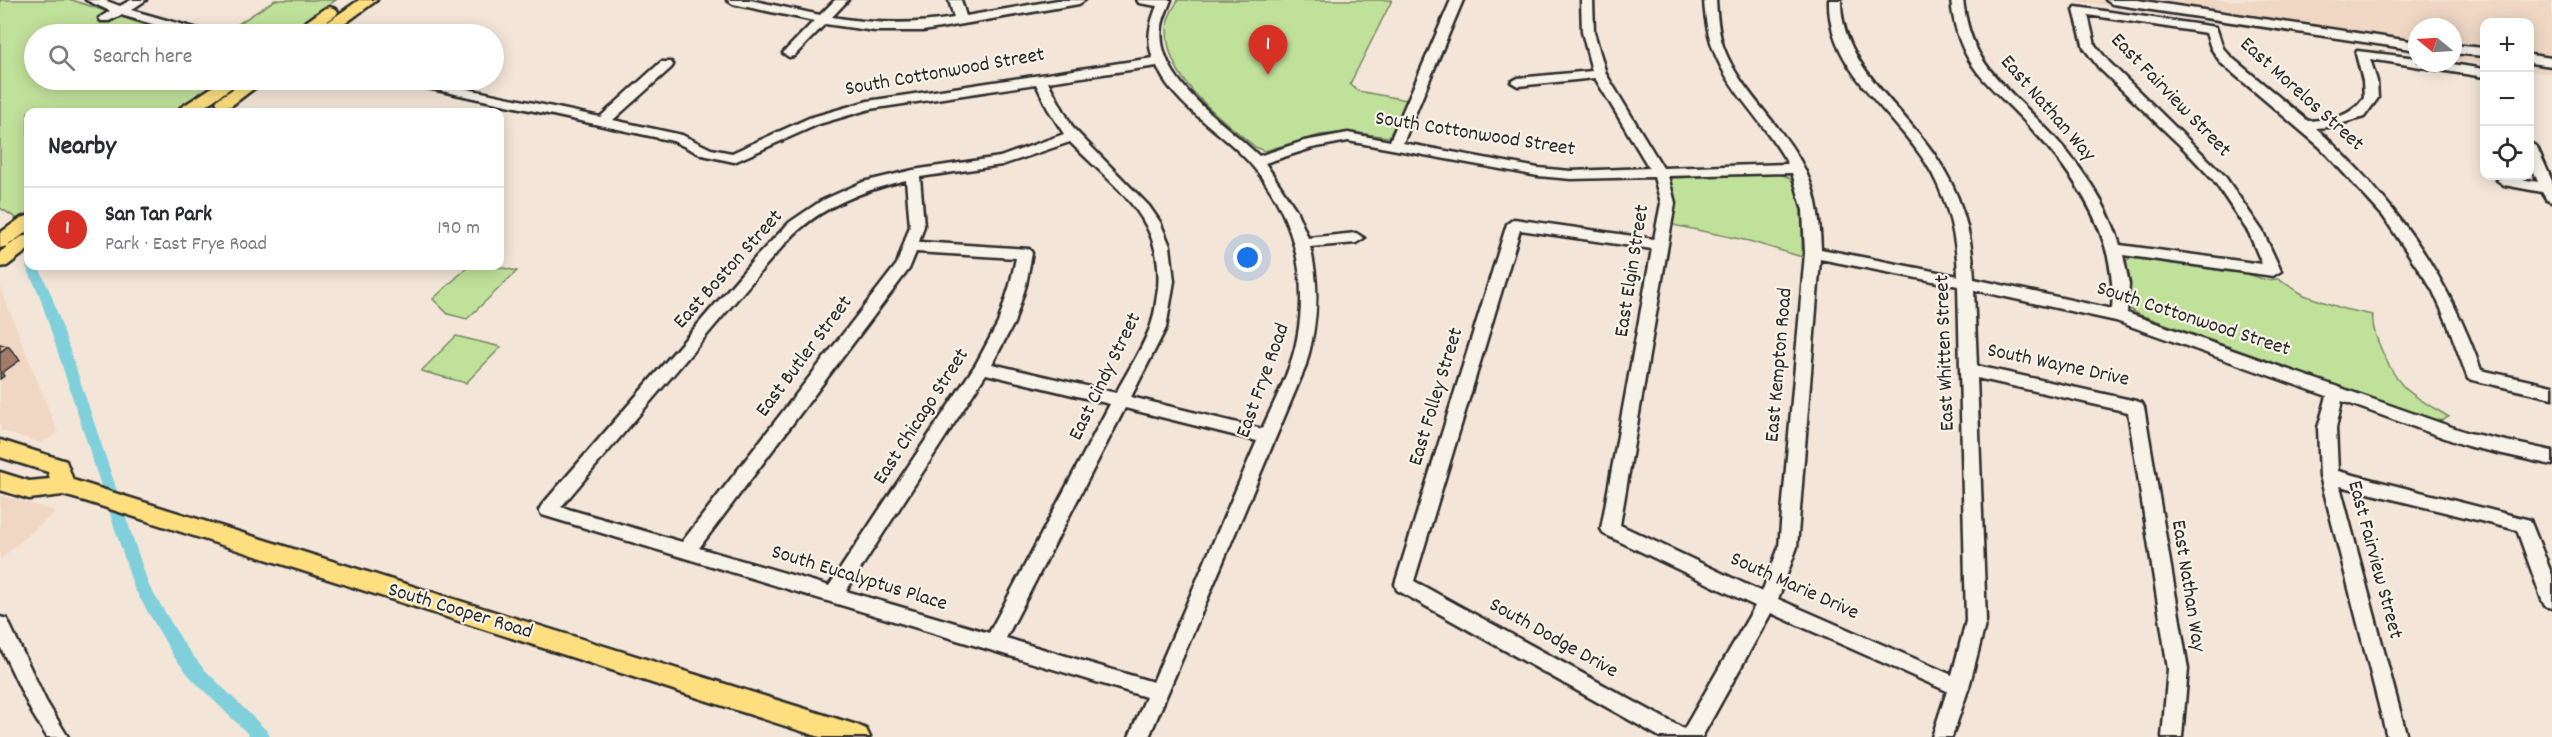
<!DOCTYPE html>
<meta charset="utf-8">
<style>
body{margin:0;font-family:Dekko,sans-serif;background:#f2f2f3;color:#2b2b33}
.controls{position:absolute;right:18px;top:18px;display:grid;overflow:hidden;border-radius:12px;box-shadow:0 3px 15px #0003}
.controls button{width:54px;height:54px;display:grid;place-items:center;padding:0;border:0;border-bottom:2px solid #e1e1e2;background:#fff;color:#2b2b33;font:30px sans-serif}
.compass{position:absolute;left:2408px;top:18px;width:54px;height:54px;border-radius:50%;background:#fff;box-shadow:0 3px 15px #0003;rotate:288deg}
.you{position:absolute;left:1248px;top:258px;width:21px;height:21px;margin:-15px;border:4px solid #fff;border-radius:50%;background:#1a73e8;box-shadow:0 0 0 9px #1a73e833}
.badge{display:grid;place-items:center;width:39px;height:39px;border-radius:50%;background:#d93025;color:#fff;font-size:20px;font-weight:700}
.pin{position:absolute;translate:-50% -50px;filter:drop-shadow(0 2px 3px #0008)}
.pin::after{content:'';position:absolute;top:32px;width:21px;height:18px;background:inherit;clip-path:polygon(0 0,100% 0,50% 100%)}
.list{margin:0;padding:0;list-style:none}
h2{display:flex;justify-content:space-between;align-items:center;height:78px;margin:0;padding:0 24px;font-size:26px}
h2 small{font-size:20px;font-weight:400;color:#7c7c81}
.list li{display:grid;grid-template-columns:39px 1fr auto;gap:18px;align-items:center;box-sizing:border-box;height:84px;padding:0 24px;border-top:2px solid #e1e1e2}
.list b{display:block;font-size:22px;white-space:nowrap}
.list p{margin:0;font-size:20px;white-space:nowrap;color:#7c7c81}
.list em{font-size:20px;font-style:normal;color:#7c7c81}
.icon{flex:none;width:33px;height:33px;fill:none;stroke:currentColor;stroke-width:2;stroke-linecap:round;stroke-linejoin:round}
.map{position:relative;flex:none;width:2552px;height:737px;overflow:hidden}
.search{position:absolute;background:#fff;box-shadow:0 3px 15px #0003;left:24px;top:24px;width:480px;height:66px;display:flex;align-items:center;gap:15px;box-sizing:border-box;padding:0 21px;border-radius:33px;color:#7c7c81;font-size:22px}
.panel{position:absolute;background:#fff;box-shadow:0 3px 15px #0003;left:24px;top:108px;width:480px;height:162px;border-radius:12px}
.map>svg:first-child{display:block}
</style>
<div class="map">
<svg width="2552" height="737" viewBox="0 0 2552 737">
<rect width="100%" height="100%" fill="#f3e6d8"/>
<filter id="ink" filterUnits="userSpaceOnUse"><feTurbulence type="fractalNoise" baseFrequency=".0167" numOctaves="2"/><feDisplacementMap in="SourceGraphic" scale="12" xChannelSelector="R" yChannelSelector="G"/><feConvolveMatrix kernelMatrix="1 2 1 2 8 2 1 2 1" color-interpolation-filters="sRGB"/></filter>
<g filter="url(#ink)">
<path fill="#efd7c4" d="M2071,0H2552V74L2530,71V22H2484V64L2453,59V27H2417V53Z
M0,287L58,433L40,443L0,430Z
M0,495L56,511L0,559Z"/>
<path fill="#c0e19a" stroke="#768662" stroke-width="1.5" d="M0,0H72L172,34H34V80H222L174,112H28V213L19,220L0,208Z
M275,0H336L286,34L224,33Z
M1178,0H1392L1350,84L1358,91L1407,100L1389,137L1349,132L1320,135L1264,151L1255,147C1219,116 1159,76 1168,21C1169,14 1175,6 1178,0Z
M1776,174C1781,174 1785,175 1789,178C1804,190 1802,239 1802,257L1749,241L1673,225L1675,204L1670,178Z
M2131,258L2247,274L2266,280L2278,279L2304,295L2344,309L2373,315C2370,332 2391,373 2403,386C2413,397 2436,409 2449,417L2438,422L2135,313L2129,308L2124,261Z
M469,266H494L517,271L467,319L448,314L433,299Z
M456,336L501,347L466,383L421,371Z"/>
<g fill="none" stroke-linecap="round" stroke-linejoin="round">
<path fill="#80d0dc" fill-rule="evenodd" d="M28,263V266H38L51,294L149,586L186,647L204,669L268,732L270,737H251L192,679L174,657L134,588L39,294L26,266Z"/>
<defs>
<path id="minor" d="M86,0H104L120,6L131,0H146L131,10L205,31L206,34H187L121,15L109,21H101L99,18L110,11Z
M727,0H750L820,15L835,0H848L832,17C874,24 912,25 954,18L949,0H961L966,16L1058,0H1085L1079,4L923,31H875L825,24L794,56L789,57L783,53L814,21L733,4Z
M1137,0H1171C1168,8 1163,18 1162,26C1154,80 1226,123 1259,156L1304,141L1348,133L1390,141L1451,0H1463L1403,143L1538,168L1571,171L1649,168L1595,78L1518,86L1511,82L1518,78L1592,71L1582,32L1581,0H1593L1594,32L1606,74L1663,168L1788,164C1752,101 1708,79 1704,0H1716C1717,15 1718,31 1723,46C1741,96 1788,128 1808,177C1818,200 1820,225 1821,249L1958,276C1957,236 1947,197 1926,163C1893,111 1827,68 1829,0H1841C1840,64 1902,106 1934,154C1961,193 1972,232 1974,279L2112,309C2118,239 2077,177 2031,128C1988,81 1958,68 1951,0H1963C1971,63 1997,77 2038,120C2072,154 2106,198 2120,245L2262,264L2249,233L2214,181L2185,150L2099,68L2084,48L2074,10L2076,7L2216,27L2223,48L2231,57L2308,121C2333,119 2349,118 2364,98L2363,81L2356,54L2357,51L2417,58V63H2446L2484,69V77L2370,59L2377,81L2378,98L2364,117L2329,127L2316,128C2393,199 2446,271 2481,370L2552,386V398L2468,379L2447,322L2432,289L2383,216L2320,147L2221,63L2211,48L2206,33L2088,15L2095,45L2109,62L2224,175L2263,232L2281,271L2273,276L2123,255L2129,284L2127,313L2469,433L2552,451V465L2467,446L2342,401L2336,428L2338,471L2530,520L2552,575V608L2545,606L2542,600L2517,530L2340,486L2407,737H2387L2320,476L2318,428L2327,396L2116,321L1974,290L1977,366L2136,401L2142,403L2144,407L2188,669L2182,737H2162L2168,669L2128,412L1977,378L1986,621L1969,687L1952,737H1932L1947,691L1771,613L1702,737H1660L1397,590L1395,584L1507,224L1514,219L1654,239L1661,203L1654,177L1571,179L1538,176L1348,141L1312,148L1265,163L1296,210L1308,238L1356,233L1364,238L1356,243L1310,247C1321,289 1317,328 1305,368L1149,737H1129L1146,697L542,515L539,510L542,505L757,256L790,222L821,201L863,182L913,170L1000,157L1064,134L1048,109L1036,84L870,109L819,124L734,162L702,155L673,141L409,84L403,80H425L600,117L661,62H671L673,65L671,68L613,120L682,135L711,149L732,153L809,118L868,101L1153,58C1146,40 1150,23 1157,6L1139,3ZM1157,66C1171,100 1208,123 1235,148C1288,196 1311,269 1297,339C1291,371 1275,400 1262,429L1131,397L1166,328L1174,281L1170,246L1160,222L1149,206L1073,128L1048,82ZM1070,142C1114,187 1164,217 1158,288C1156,301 1155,316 1150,328C1141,351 1127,372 1116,393L992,364L1014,323L1026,285L1032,253L1029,249L919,242L924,226L920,177L1002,165ZM1792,173L1803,210L1805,253L1779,547L1762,592L1620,525L1675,203L1668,176ZM906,180L910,226L897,264L682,542L561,507L767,264C778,252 788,239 800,229C829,203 869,189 906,180ZM1520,230L1652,249L1601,529L1604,534L1755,606L1684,729L1414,581ZM916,252L1016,258L1010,285L998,323L976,364L829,586L699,548L909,269ZM1820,259L1958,286L1966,621L1952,675L1778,599L1797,547ZM986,374L1110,404L989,633L846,591ZM1125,408L1257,441L1153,682L1006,638Z
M2106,0H2137L2417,42V50L2112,4Z
M2453,45L2484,48V56L2453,53Z
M2530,55L2552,58V66L2530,63Z
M2530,143L2537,147L2552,181V202L2547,200L2542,192L2504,185L2497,180L2504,176L2538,182L2530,162Z
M0,617L7,619L46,701L68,737H47L32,713L0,646Z"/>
<path id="major" d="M359,0H377L331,34H313L315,31Z
M330,7L336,9L338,12L336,15L309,34H291L293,31L324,9Z
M223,80H242L197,112H178L180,108Z
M247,80H265L231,106H219L216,102L219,98Z
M28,216V231L7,246L0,248V233L21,218Z
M28,235V250L7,266L0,267V252L21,237Z
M0,440L66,461L73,480L857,725L866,729L870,737H820L85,501L63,495L29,499L0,490V472L29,481L50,479L48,472L0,457Z"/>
</defs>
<use href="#minor" stroke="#2b2b2b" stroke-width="5"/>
<use href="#major" stroke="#2b2b2b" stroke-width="5"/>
<use href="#minor" fill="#f7f3e8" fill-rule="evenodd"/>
<use href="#major" fill="#fddf80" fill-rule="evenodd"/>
</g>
<path fill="#a07d6a" stroke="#2b2b2b" stroke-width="1.5" d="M8,346L20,360L2,373L4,376L0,379V352Z"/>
<path fill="#e5b397" stroke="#2b2b2b" stroke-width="1.5" d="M0,344L8,346L0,352Z"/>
</g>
<g text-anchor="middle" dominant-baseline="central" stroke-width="4.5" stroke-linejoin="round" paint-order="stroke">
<g font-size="21" fill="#2b2b2b" stroke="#f7f3e8">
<text transform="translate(945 73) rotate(-10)">South Cottonwood Street</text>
<text transform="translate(2301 95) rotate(42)">East Morelos Street</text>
<text transform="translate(2170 96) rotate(46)">East Fairview Street</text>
<text transform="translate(2047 109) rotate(49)">East Nathan Way</text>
<text transform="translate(1475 135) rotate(9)">South Cottonwood Street</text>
<text transform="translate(729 270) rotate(-48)">East Boston Street</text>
<text transform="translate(1633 271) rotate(-81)">East Elgin Street</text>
<text transform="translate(2193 320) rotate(18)">South Cottonwood Street</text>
<text transform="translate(1946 353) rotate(-92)">East Whitten Street</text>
<text transform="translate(805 357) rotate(-53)">East Butler Street</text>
<text transform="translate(1780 365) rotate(-85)">East Kempton Road</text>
<text transform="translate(2058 366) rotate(12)">South Wayne Drive</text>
<text transform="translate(1106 377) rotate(-64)">East Cindy Street</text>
<text transform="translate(1264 381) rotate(-70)">East Frye Road</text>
<text transform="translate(1437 397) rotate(-73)">East Folley Street</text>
<text transform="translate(922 417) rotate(-57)">East Chicago Street</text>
<text transform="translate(2374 560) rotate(75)">East Fairview Street</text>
<text transform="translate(859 579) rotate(17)">South Eucalyptus Place</text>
<text transform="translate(2187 586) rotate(81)">East Nathan Way</text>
<text transform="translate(1794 587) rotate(24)">South Marie Drive</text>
<text transform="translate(460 612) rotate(17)">South Cooper Road</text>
<text transform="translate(1553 639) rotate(29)">South Dodge Drive</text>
</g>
</g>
</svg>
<div class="controls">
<button>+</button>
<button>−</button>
<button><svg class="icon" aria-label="locate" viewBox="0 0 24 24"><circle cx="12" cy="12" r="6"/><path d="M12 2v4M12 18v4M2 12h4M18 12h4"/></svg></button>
</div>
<svg class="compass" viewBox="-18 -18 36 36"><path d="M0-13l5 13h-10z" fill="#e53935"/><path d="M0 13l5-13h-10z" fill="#7c7c81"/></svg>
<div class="you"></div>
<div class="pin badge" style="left:1268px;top:75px">1</div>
<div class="search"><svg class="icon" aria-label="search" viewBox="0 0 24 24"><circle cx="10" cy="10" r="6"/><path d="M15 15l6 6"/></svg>Search here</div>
<section class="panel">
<h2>Nearby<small></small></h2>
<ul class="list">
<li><span class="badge">1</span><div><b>San Tan Park</b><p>Park · East Frye Road</p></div><em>190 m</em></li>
</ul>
</section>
</div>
